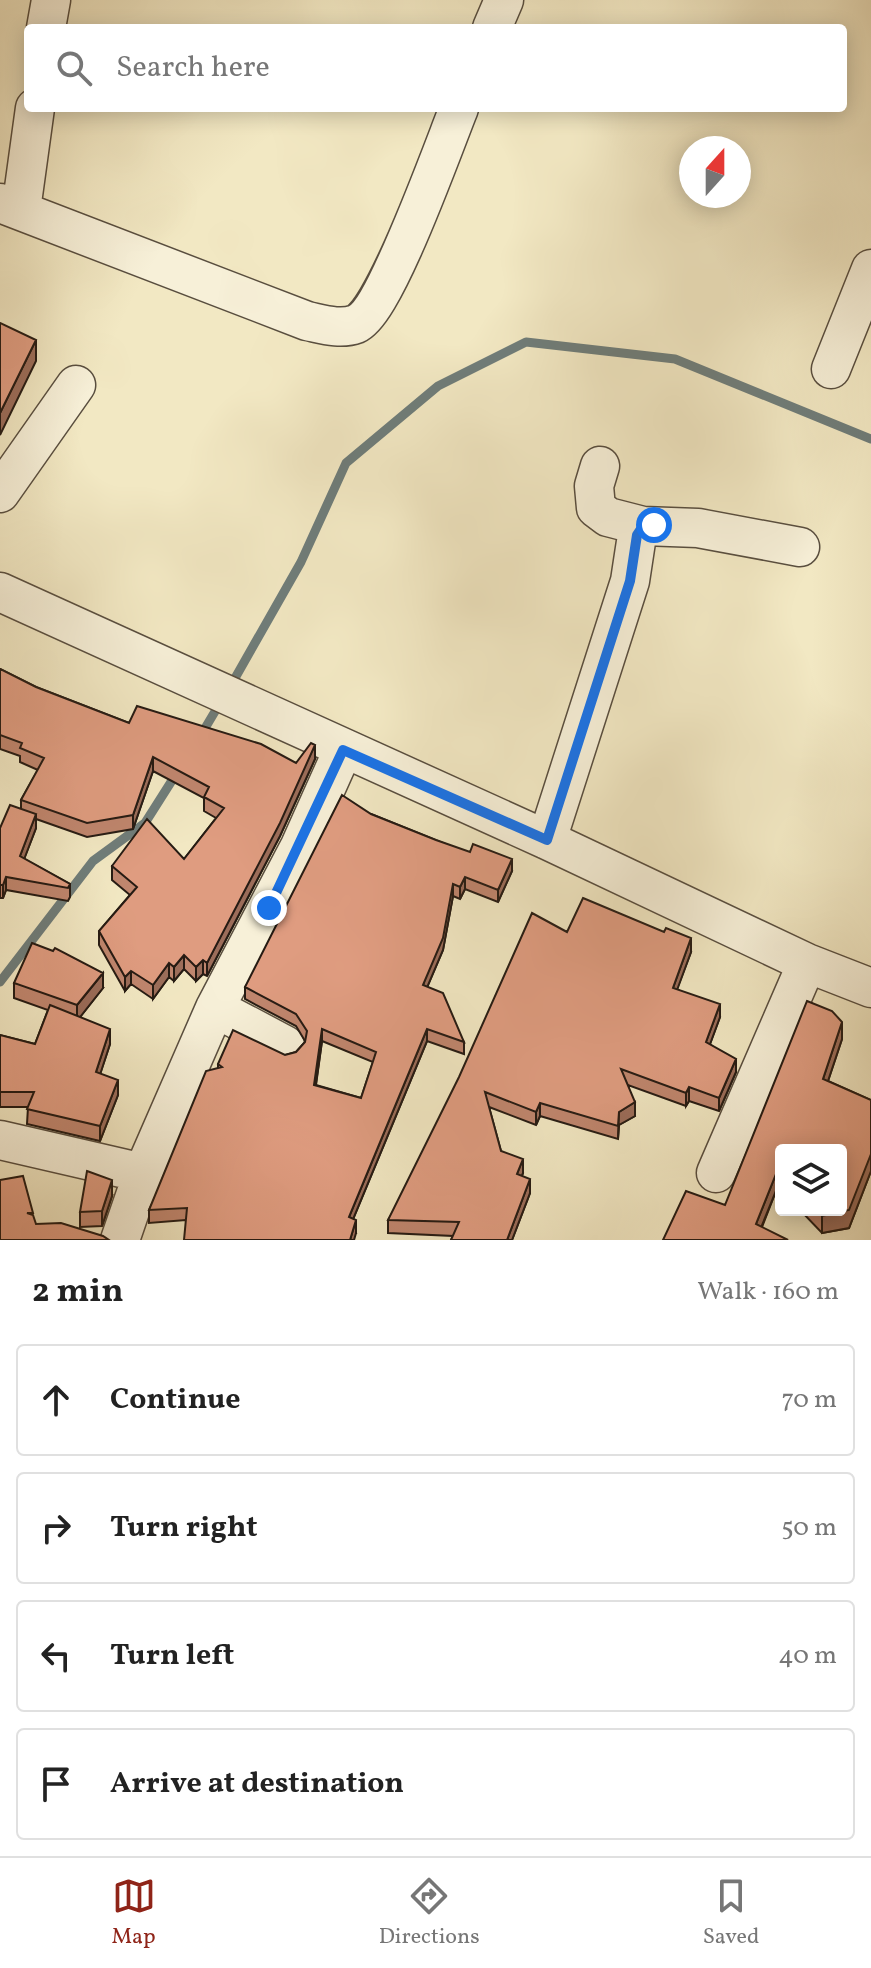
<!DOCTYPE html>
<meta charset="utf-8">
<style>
body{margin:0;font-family:Vollkorn,serif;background:#f2f2f2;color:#222}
.controls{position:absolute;right:24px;bottom:24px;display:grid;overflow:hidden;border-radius:8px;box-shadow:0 4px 20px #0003}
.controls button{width:72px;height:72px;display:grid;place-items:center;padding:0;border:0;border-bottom:2px solid #e0e0e0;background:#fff;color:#222;font:40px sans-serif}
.compass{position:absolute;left:679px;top:136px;width:72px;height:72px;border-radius:50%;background:#fff;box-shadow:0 4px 20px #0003;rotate:21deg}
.stop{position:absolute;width:24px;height:24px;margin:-18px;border:6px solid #1a73e8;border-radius:50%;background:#fff}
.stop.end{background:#1a73e8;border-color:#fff;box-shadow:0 2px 8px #0008}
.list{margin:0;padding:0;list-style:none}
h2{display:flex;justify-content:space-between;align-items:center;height:104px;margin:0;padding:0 32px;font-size:34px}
h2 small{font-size:26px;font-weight:400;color:#767676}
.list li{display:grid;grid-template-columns:52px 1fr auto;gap:24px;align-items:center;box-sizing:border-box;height:112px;margin:0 16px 16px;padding:0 16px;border:2px solid #e0e0e0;border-radius:8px}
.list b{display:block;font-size:30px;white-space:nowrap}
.list em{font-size:26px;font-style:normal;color:#767676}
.icon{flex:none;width:44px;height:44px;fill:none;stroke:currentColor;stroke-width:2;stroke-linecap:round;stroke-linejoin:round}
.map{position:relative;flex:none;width:871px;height:1240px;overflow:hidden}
.search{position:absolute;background:#fff;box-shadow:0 4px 20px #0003;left:24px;right:24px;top:24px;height:88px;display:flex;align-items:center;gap:20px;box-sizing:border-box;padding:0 28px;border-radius:8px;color:#767676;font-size:30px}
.sheet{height:616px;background:#fff}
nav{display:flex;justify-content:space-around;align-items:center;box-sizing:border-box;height:112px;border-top:2px solid #e0e0e0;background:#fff;font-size:22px;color:#767676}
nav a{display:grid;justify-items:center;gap:4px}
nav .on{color:#8f2418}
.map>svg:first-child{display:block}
</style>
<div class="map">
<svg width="871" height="1240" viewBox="0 0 871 1240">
<rect width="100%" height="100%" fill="#f2e8c3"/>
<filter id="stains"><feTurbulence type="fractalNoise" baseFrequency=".0025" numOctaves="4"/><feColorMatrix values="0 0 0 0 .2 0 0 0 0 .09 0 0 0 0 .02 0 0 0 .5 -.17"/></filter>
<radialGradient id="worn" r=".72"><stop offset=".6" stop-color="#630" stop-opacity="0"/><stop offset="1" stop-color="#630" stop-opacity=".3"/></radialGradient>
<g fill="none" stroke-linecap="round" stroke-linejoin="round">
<path stroke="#6f7d7a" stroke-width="9" d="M230,687L301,562L346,463L438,386L526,342L675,359L871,439
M201,735L220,703
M0,982L93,861L145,823L178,771"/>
<defs>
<path id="minor" d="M46,28L51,0
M492,28L504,0
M0,203L307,321C322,324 340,330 356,324C385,312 444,145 459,108
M21,210L35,108
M831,369L871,269
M600,466L594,486L596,508L608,517L643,526
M0,493L76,385
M0,592L547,840L807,963L871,988
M547,840L630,581L637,535L643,526L698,528L800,547
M215,1008L285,1045
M0,1140L143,1173
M716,1173L807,963
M120,1240L143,1173L215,1008L300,846L343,750"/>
</defs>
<use href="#minor" stroke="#594e3f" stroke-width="41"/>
<use href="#minor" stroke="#f7f0d8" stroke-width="38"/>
</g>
<path fill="#c0866e" stroke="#261b13" stroke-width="2" fill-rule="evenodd" d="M0,669L36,687L129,723L296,763L315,759L280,836L207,976L203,974L196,981L184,969L174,981L169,977L153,999L131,984L125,991L99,945V931L130,895L112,880V866L184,859L216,818L204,811V798L153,771L133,829L87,837L36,819V828L24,859L70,884V897L68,901L6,890L3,898H0V828L21,809V800L38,770L20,762V756L0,749Z
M371,814L512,871L498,902L465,889L460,899L453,896L443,950L427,987L464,1042V1054L427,1041L353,1219L356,1233L186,1220L149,1223V1210L218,1068V1064L285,1055L296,1052L305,1042V1041L296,1026L245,999V987ZM322,1041L373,1062L361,1098L316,1085Z
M567,932L691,952L677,989L720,1017L710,1044L736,1072L719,1111L689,1101L686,1106L628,1085L635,1116L619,1125L618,1139L540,1116L536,1125L489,1107L501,1151L523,1173L522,1176L530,1193L512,1240H451L453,1236L388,1233V1220Z
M14,983L103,988L80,1017L110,1044L100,1074L118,1095L100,1141L27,1124L28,1107H0V1035L35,1044L48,1010L14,998Z
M842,1039L828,1081L871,1100V1171L849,1228L822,1233L800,1210H841L781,1150V1189L778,1186L762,1227L663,1240L725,1205Z
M112,1196L102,1226L80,1227V1212Z"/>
<path fill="#9c6d5a" stroke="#261b13" stroke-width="2" d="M36,340V361L0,435V413Z
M315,745V759L280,836L207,976V963Z
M153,757V771L133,829V815Z
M36,814V828L20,870V856Z
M512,859V871L498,902V890Z
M6,877V890L3,898V885Z
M465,877V889L460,899V887Z
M453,884V896L443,950L423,997V985Z
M691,938V952L673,1001V988Z
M184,955V969L174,981V967Z
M203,960V974L196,981V967Z
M169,963V977L153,999V985Z
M131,971V984L125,991V977Z
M103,973V988L77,1021V1005Z
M720,1004V1017L706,1055V1042Z
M842,1022V1039L823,1096V1079Z
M110,1029V1044L96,1087V1072Z
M322,1029V1041L314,1097V1085Z
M427,1029V1041L349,1229V1217Z
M736,1059V1072L719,1111V1098Z
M118,1080V1095L100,1141V1126Z
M689,1087V1101L686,1106V1093Z
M635,1102V1116L619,1125L618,1139L619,1112Z
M540,1103V1116L536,1125V1112Z
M871,1154V1171L849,1228L822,1233V1216Z
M523,1159V1173L517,1187V1174Z
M778,1169V1186L756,1240V1224Z
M530,1179V1193L512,1240H507Z
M112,1180V1196L102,1226V1211Z
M356,1220V1233L354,1240H350Z"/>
<path fill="#df9c80" stroke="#261b13" stroke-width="2" fill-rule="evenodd" d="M0,323L36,340L0,413Z
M0,669L36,687L129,723L137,706L261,744L296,763L311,743L315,745L280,823L207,963L203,960L196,967L184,955L174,967L169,963L153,985L131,971L125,977L99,931L137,887L112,866L147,819L184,859L224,808L204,797L209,787L153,757L133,815L87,823L21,800L44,758L20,748L22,743L0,735Z
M342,795L371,814L436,840L470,852L473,844L512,859L498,890L465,877L460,887L453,884L443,938L423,985L443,993L464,1042L427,1029L349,1217L356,1220L350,1240H184L187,1208L149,1210L206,1071L222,1067L218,1064L233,1030L285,1055L296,1052L305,1042L307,1031L296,1014L245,987ZM322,1029L376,1052L361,1098L314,1085Z
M10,805L36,814L20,856L70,884L68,888L6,877L3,885H0V828Z
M583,898L664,932L666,928L691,938L673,988L720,1004L706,1042L736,1059L719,1098L689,1087L686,1093L621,1069L635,1102L619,1112L618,1126L540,1103L536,1112L485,1092L501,1151L523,1159L517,1174L530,1179L507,1240H451L459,1222L388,1220L459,1077L532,913L567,932Z
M32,943L53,951L55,948L103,973L77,1005L14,983Z
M807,1001L832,1011L842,1022L823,1079L871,1100V1154L849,1210L822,1216L816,1210H841V1150H781V1172L778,1169L756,1224L788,1240H663L686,1191L725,1205Z
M50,1005L110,1029L96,1072L118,1080L100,1126L27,1109L34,1092H0V1035L35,1044Z
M87,1171L112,1180L102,1211L80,1212Z
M23,1176L33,1213H27L33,1215L36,1224L61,1223L103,1236L109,1240H0V1180Z"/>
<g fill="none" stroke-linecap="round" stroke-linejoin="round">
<path stroke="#1a73e8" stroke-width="10" d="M269,908L343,750L547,840L630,581L637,535L643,526L654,525"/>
</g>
<rect width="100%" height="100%" filter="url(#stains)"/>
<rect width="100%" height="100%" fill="url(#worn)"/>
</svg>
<div class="controls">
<button><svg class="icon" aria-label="layers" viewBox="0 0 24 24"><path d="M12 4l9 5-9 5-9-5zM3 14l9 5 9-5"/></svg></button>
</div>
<svg class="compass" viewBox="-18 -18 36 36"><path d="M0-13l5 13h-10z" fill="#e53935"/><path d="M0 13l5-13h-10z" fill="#767676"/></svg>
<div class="stop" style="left:654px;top:525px"></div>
<div class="stop end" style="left:269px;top:908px"></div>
<div class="search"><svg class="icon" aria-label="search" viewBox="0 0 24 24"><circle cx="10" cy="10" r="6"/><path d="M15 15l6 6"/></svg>Search here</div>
</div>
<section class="sheet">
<h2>2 min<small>Walk · 160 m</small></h2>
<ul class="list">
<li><svg class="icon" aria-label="ahead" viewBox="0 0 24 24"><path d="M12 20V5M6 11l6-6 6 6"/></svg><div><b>Continue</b></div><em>70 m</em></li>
<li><svg class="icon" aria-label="right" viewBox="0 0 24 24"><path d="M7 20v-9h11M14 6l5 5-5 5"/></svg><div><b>Turn right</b></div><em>50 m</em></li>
<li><svg class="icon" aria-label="left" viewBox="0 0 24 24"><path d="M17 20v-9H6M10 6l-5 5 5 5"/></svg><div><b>Turn left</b></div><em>40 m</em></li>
<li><svg class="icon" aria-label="arrive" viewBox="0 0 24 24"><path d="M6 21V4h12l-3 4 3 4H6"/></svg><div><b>Arrive at destination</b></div></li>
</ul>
</section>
<nav>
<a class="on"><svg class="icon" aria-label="map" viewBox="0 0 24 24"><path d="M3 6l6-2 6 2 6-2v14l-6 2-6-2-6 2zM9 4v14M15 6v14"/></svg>Map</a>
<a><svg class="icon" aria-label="directions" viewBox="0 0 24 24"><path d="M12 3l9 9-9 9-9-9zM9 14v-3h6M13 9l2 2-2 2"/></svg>Directions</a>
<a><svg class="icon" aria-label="saved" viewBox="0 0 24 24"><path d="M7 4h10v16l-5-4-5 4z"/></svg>Saved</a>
</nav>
